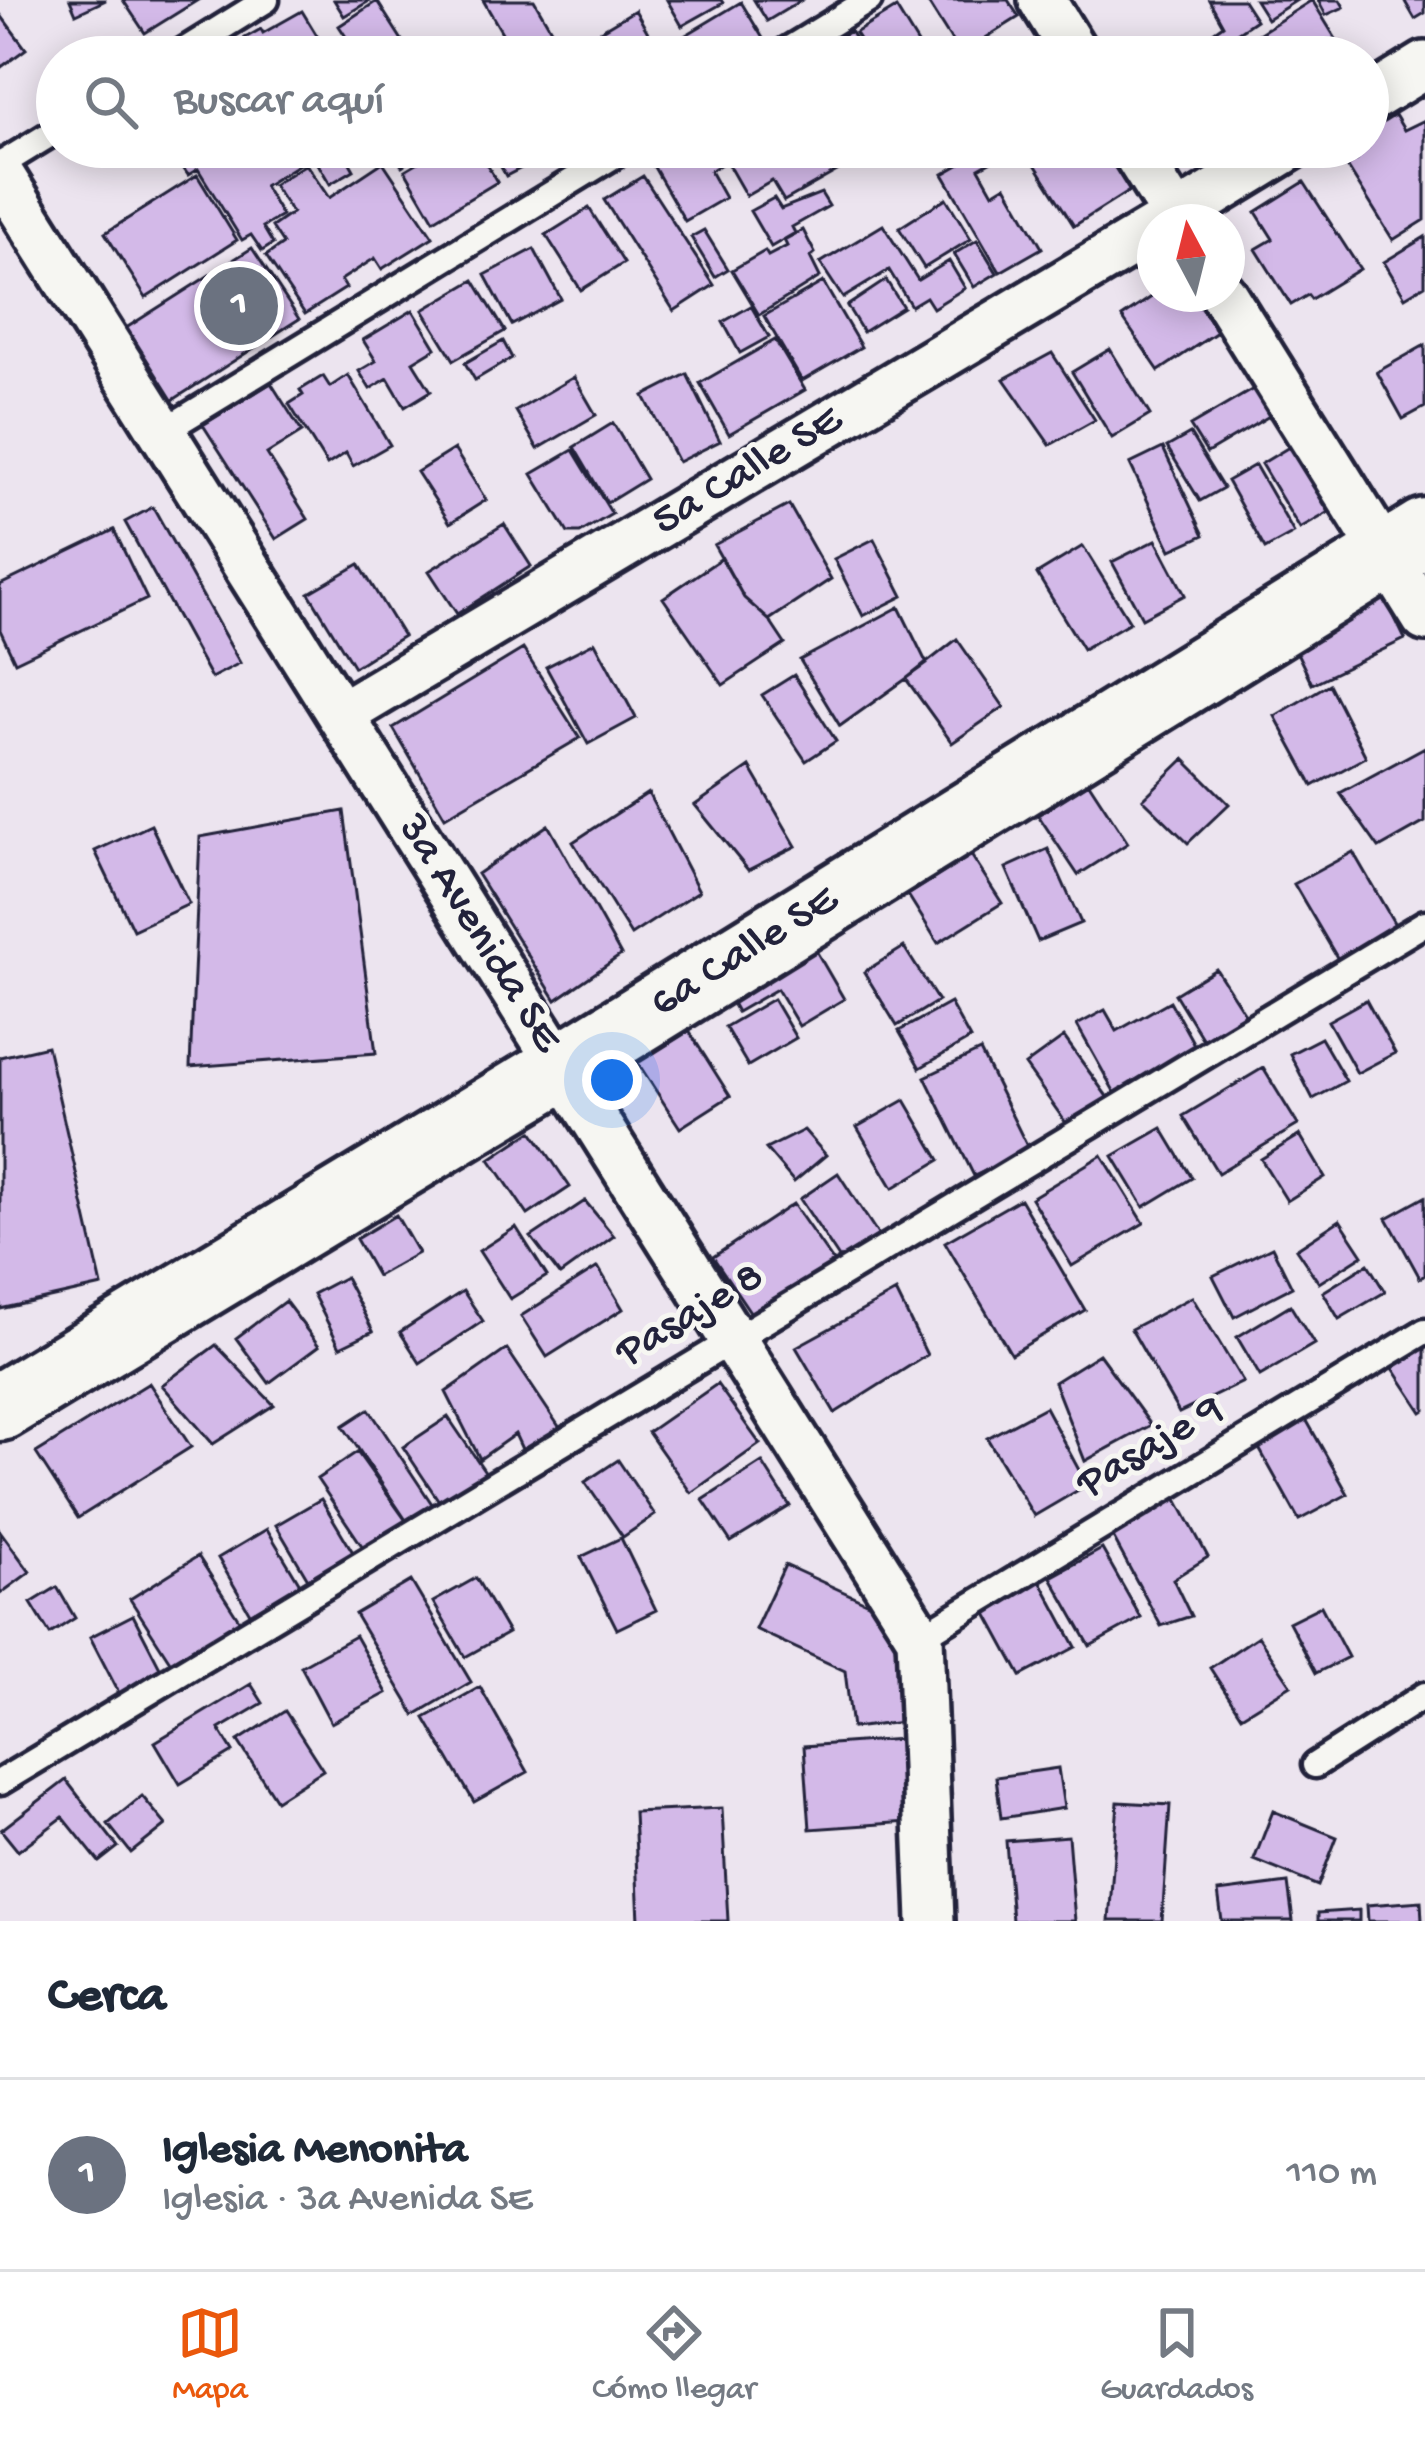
<!DOCTYPE html>
<html lang="es">
<meta charset="utf-8">
<style>
body{margin:0;font-family:"Gochi Hand",sans-serif;background:#f2f2f3;color:#1f2937}
.compass{position:absolute;left:1137px;top:204px;width:108px;height:108px;border-radius:50%;background:#fff;box-shadow:0 6px 30px #0003;rotate:353deg}
.you{position:absolute;left:612px;top:1080px;width:42px;height:42px;margin:-30px;border:9px solid #fff;border-radius:50%;background:#1a73e8;box-shadow:0 0 0 18px #1a73e833}
.badge{display:grid;place-items:center;width:78px;height:78px;border-radius:50%;background:#ea580c;color:#fff;font-size:39px;font-weight:700}
.pin{position:absolute;translate:-50% -50%;border:6px solid #fff;box-shadow:0 3px 12px #0006}
.list{margin:0;padding:0;list-style:none}
h2{display:flex;justify-content:space-between;align-items:center;height:156px;margin:0;padding:0 48px;font-size:51px}
h2 small{font-size:39px;font-weight:400;color:#747a83}
.list li{display:grid;grid-template-columns:78px 1fr auto;gap:36px;align-items:center;box-sizing:border-box;height:192px;padding:0 48px;border-top:3px solid #e0e1e3}
.list b{display:block;font-size:45px;white-space:nowrap}
.list p{margin:0;font-size:39px;white-space:nowrap;color:#747a83}
.list em{font-size:39px;font-style:normal;color:#747a83}
.icon{flex:none;width:66px;height:66px;fill:none;stroke:currentColor;stroke-width:2;stroke-linecap:round;stroke-linejoin:round}
.map{position:relative;flex:none;width:1425px;height:1921px;overflow:hidden}
.search{position:absolute;background:#fff;box-shadow:0 6px 30px #0003;left:36px;right:36px;top:36px;height:132px;display:flex;align-items:center;gap:30px;box-sizing:border-box;padding:0 42px;border-radius:66px;color:#747a83;font-size:45px}
.sheet{height:348px;background:#fff}
nav{display:flex;justify-content:space-around;align-items:center;box-sizing:border-box;height:168px;border-top:3px solid #e0e1e3;background:#fff;font-size:33px;color:#747a83}
nav a{display:grid;justify-items:center;gap:6px}
nav .on{color:#ea580c}
.map>svg:first-child{display:block}
</style>
<div class="map">
<svg width="1425" height="1921" viewBox="0 0 1425 1921">
<rect width="100%" height="100%" fill="#ece4ef"/>
<filter id="ink" filterUnits="userSpaceOnUse"><feTurbulence type="fractalNoise" baseFrequency=".00833" numOctaves="2"/><feDisplacementMap in="SourceGraphic" scale="24" xChannelSelector="R" yChannelSelector="G"/><feConvolveMatrix kernelMatrix="1 2 1 2 8 2 1 2 1" color-interpolation-filters="sRGB"/></filter>
<g filter="url(#ink)">
<path fill="#d3b9e8" stroke="#22223b" stroke-width="3" d="M70,0H106L76,14Z
M123,0H198L145,33Z
M334,0H371L344,16Z
M483,0H534L567,57H516Z
M667,0H721L723,3L682,26Z
M754,0H802L767,21Z
M926,0H1008L1019,17L960,54Z
M1209,0H1243L1256,20L1228,39L1239,57H1219L1206,37L1223,25Z
M1255,0H1297L1267,19Z
M1312,0L1347,57H1244L1238,47Z
M1318,0H1340L1344,7L1326,15Z
M1404,0H1425V13L1415,19Z
M377,1L407,48L392,57H348L356,52L339,26Z
M741,2L764,40L736,57H692L681,38Z
M896,8L926,57H870L855,33Z
M635,10L662,57H616L600,31Z
M302,11L330,57H257L245,38L261,29L263,33Z
M0,14L26,49L0,68Z
M850,31L866,57H821L817,51Z
M237,42L246,57H213Z
M1395,115L1404,130L1425,120V220L1393,240L1347,166L1357,160L1349,147H1368V132Z
M169,147H302L309,158L264,186L282,216L263,227L273,244L262,251L251,235L242,240L198,169L188,175Z
M308,147H341L354,170L330,184Z
M389,147H430L402,166Z
M444,147H477L497,182L434,220L405,170Z
M490,147H557L558,149L506,176Z
M661,147H836L846,166L784,201L772,181L746,196L726,161L710,171L725,198L685,221L647,155Z
M948,147H982L957,162Z
M990,147L1013,149L979,168L993,193L1006,185L1042,248L1000,272L943,174Z
M1056,147H1109L1134,188L1074,226L1033,161Z
M383,162L433,237L382,269L375,258L341,280L346,288L305,314L266,256L283,244L272,227L292,213L273,185L306,164L329,198Z
M197,175L237,240L146,298L105,233Z
M643,176L714,285L674,311L604,200Z
M1304,182L1360,269L1311,299L1308,295L1291,305L1256,249L1273,239L1256,212Z
M821,193L829,206L792,227L795,233L771,247L750,211L774,198L781,209Z
M946,198L971,239L924,268L899,228Z
M589,208L624,263L581,290L546,235Z
M883,225L918,280L949,261L965,288L933,308L926,297L911,306L889,270L843,298L820,263Z
M704,230L728,269L715,277L691,237Z
M803,230L815,253L810,257L820,277L759,315L732,270L765,251L768,256L787,246L784,240Z
M1425,237V285L1405,297L1384,262Z
M977,240L997,273L974,287L954,254Z
M252,248L299,319L170,402L123,330Z
M534,249L561,299L512,325L485,275Z
M474,280L505,331L454,360L423,310Z
M886,280L903,307L863,332L847,306Z
M823,282L861,347L802,381L764,316Z
M1156,294H1192L1217,332L1159,371L1122,317Z
M751,306L769,337L740,353L723,322Z
M413,310L436,348L413,362L431,391L405,407L388,378L370,389L359,371L376,361L363,340Z
M775,340L805,390L729,434L700,383Z
M503,341L512,358L475,380L465,363Z
M1425,345V407L1403,419L1377,372Z
M1110,349L1150,415L1112,438L1072,372Z
M1052,353L1095,420L1050,445L1004,379Z
M687,374L720,441L678,462L644,396Z
M348,375L390,445L353,466L346,453L327,465L289,404L303,395L300,390L323,376L330,387Z
M574,377L596,415L538,449L516,411Z
M271,383L302,432L267,454L308,519L276,539L203,425Z
M1255,388L1271,415L1207,453L1190,426Z
M613,423L646,479L607,503L574,447Z
M1190,434L1223,488L1200,501L1167,447Z
M1294,444L1333,510L1300,529L1261,464Z
M1163,448L1204,535L1171,550L1130,464Z
M454,449L486,500L450,523L417,472Z
M573,450L612,514L580,533H568L532,474Z
M1255,465L1294,533L1265,549L1227,481Z
M789,505L831,579L769,620L744,598L714,545Z
M153,507L240,663L211,678L125,522Z
M504,524L531,566L457,614L429,571Z
M114,530L147,599L15,662L0,630V585Z
M874,539L903,596L863,616L834,559Z
M1156,540L1185,595L1142,618L1112,562Z
M1083,546L1130,622L1083,649L1037,574Z
M722,558L744,598L769,620L785,644L723,685L663,598Z
M359,564L403,636L354,667L309,593Z
M1382,591L1405,639L1312,684L1289,636Z
M899,607L927,664L840,726L800,660Z
M957,639L1004,707L952,743L906,679Z
M595,642L636,718L588,744L546,667Z
M523,649L580,738L445,817L393,728Z
M794,675L836,741L806,761L762,695Z
M1329,684L1366,757L1313,786L1275,716Z
M1425,747V822L1379,848L1340,793Z
M1184,759L1229,804L1188,843L1143,799Z
M750,767L796,846L748,870L695,805Z
M1089,783L1128,843L1078,875L1038,815Z
M648,793L699,891L631,935L573,842Z
M344,811L376,1053L190,1067L200,837Z
M151,825L189,904L133,930L95,851Z
M548,825L621,955L556,1000L477,874Z
M1048,849L1081,923L1038,941L1006,868Z
M1353,852L1397,928L1339,961L1294,884Z
M971,855L1002,903L938,943L908,895Z
M808,937L844,999L799,1026L777,989L737,1012L723,987Z
M904,947L938,1001L897,1026L864,972Z
M1216,969L1247,1017L1205,1043L1175,994Z
M773,999L796,1038L748,1066L725,1027Z
M1366,1000L1395,1053L1357,1073L1328,1021Z
M1170,1001L1196,1048L1115,1093L1077,1025L1105,1010L1117,1031Z
M950,1003L970,1039L920,1068L899,1031Z
M689,1031L730,1096L680,1128L638,1063Z
M1064,1037L1111,1102L1071,1130L1025,1065Z
M1321,1038L1346,1081L1313,1099L1290,1054Z
M47,1046L102,1286L0,1309V1057Z
M980,1051L1029,1150L974,1176L925,1077Z
M1263,1068L1298,1125L1218,1173L1183,1116Z
M905,1100L940,1160L893,1188L857,1127Z
M1162,1128L1192,1178L1144,1207L1113,1156Z
M804,1130L826,1155L794,1182L766,1149Z
M532,1131L570,1187L528,1215L490,1159Z
M1300,1135L1325,1177L1287,1201L1261,1159Z
M1102,1155L1144,1223L1072,1266L1031,1198Z
M838,1173L881,1239L843,1264L800,1199Z
M1425,1197V1275L1420,1278L1387,1218Z
M1020,1199L1085,1310L1011,1354L945,1242Z
M585,1201L614,1236L560,1275L531,1237Z
M793,1204L839,1270L759,1325L713,1257Z
M396,1215L418,1253L377,1276L356,1239Z
M1340,1220L1363,1255L1319,1283L1296,1249Z
M516,1227L547,1276L510,1299L479,1251Z
M1272,1247L1292,1287L1234,1317L1213,1276Z
M1368,1264L1385,1292L1339,1319L1323,1292Z
M598,1267L623,1309L547,1357L521,1316Z
M345,1277L373,1331L340,1347L313,1294Z
M463,1291L483,1321L420,1363L400,1332Z
M896,1292L927,1355L835,1413L796,1347Z
M1192,1297L1243,1382L1179,1413L1131,1329Z
M285,1301L319,1346L269,1383L236,1338Z
M1290,1305L1314,1344L1260,1376L1237,1337Z
M1425,1339V1410L1422,1412L1389,1362Z
M216,1345L274,1405L213,1444L162,1385Z
M507,1349L566,1437L527,1460L515,1434L480,1459L446,1392Z
M1099,1354L1151,1425L1085,1461L1054,1382Z
M149,1383L191,1447L78,1518L36,1453Z
M717,1384L760,1444L691,1493L648,1432Z
M1045,1407L1087,1485L1034,1516L987,1438Z
M369,1409L440,1516L414,1532L343,1426Z
M1303,1414L1348,1494L1299,1520L1255,1441Z
M448,1417L486,1473L441,1504L403,1447Z
M357,1452L414,1532L373,1562L317,1479Z
M618,1460L655,1515L623,1537L585,1482Z
M762,1462L790,1506L731,1542L703,1500Z
M1173,1492L1208,1557L1173,1579L1191,1616L1161,1626L1109,1530Z
M321,1499L360,1564L315,1591L276,1525Z
M267,1529L304,1591L254,1620L218,1558Z
M0,1531L30,1572L0,1594Z
M621,1538L656,1610L617,1629L581,1557Z
M1102,1549L1141,1618L1090,1646L1051,1577Z
M198,1556L245,1629L177,1672L130,1599Z
M785,1565L892,1614L903,1722L852,1728L845,1671L755,1629Z
M476,1578L508,1633L465,1657L433,1602Z
M1039,1578L1076,1647L1021,1676L984,1608Z
M411,1581L471,1682L415,1715L355,1614Z
M57,1587L75,1618L50,1634L31,1603Z
M1321,1606L1348,1657L1316,1673L1289,1622Z
M133,1615L163,1673L120,1695L90,1637Z
M355,1636L387,1693L331,1723L301,1666Z
M1258,1636L1291,1685L1241,1716L1210,1668Z
M251,1684L263,1703L219,1729L233,1752L180,1784L155,1742Z
M480,1687L528,1772L474,1802L425,1718Z
M285,1711L323,1770L276,1800L238,1741Z
M901,1739L908,1822L810,1829L804,1746Z
M1058,1768L1064,1808L1001,1818L996,1777Z
M66,1780L118,1847L99,1862L63,1817L18,1851L1,1830Z
M142,1796L166,1825L131,1853L108,1824Z
M1118,1802L1170,1805L1162,1921H1109Z
M722,1808L728,1921H639L634,1812Z
M1273,1811L1337,1837L1318,1886L1254,1860Z
M1068,1836L1075,1921H1012L1006,1841Z
M1288,1883L1293,1921H1222L1218,1892Z
M1421,1901L1422,1921H1368L1367,1905Z
M1359,1910V1921H1318V1913Z"/>
<g fill="none" stroke-linecap="round" stroke-linejoin="round">
<defs>
<path id="lane" d="M174,57L266,0
M776,57L869,0
M0,165L57,130
M162,432L628,147
M920,1637L1425,1331
M1315,1765L1425,1695
M0,1782L1425,923"/>
<path id="street" d="M1042,0L1077,57
M1368,100L1425,65
M1132,147L1179,222
M0,174L920,1637L931,1921
M1167,222L1290,147
M1223,294L1425,618
M340,715L1155,229"/>
<path id="secondary" d="M0,1407L562,1067L1425,532"/>
</defs>
<use href="#lane" stroke="#22223b" stroke-width="33"/>
<use href="#street" stroke="#22223b" stroke-width="54"/>
<use href="#secondary" stroke="#22223b" stroke-width="75"/>
<use href="#lane" stroke="#f6f6f2" stroke-width="24"/>
<use href="#street" stroke="#f6f6f2" stroke-width="45"/>
<use href="#secondary" stroke="#f6f6f2" stroke-width="66"/>
</g>
</g>
<g text-anchor="middle" dominant-baseline="central" stroke-width="10" stroke-linejoin="round" paint-order="stroke">
<g font-size="45" fill="#22223b" stroke="#f6f6f2">
<text transform="translate(748 472) rotate(-31)">5a Calle SE</text>
<text transform="translate(478 934) rotate(58)">3a Avenida SE</text>
<text transform="translate(745 953) rotate(-32)">6a Calle SE</text>
<text transform="translate(691 1316) rotate(-31)">Pasaje 8</text>
<text transform="translate(1151 1448) rotate(-31)">Pasaje 9</text>
</g>
</g>
</svg>
<svg class="compass" viewBox="-18 -18 36 36"><path d="M0-13l5 13h-10z" fill="#e53935"/><path d="M0 13l5-13h-10z" fill="#747a83"/></svg>
<div class="you"></div>
<div class="pin badge" style="left:239px;top:306px;background:#6b7280">1</div>
<div class="search"><svg class="icon" aria-label="search" viewBox="0 0 24 24"><circle cx="10" cy="10" r="6"/><path d="M15 15l6 6"/></svg>Buscar aquí</div>
</div>
<section class="sheet">
<h2>Cerca<small></small></h2>
<ul class="list">
<li><span class="badge" style="background:#6b7280">1</span><div><b>Iglesia Menonita</b><p>Iglesia · 3a Avenida SE</p></div><em>110 m</em></li>
</ul>
</section>
<nav>
<a class="on"><svg class="icon" aria-label="map" viewBox="0 0 24 24"><path d="M3 6l6-2 6 2 6-2v14l-6 2-6-2-6 2zM9 4v14M15 6v14"/></svg>Mapa</a>
<a><svg class="icon" aria-label="directions" viewBox="0 0 24 24"><path d="M12 3l9 9-9 9-9-9zM9 14v-3h6M13 9l2 2-2 2"/></svg>Cómo llegar</a>
<a><svg class="icon" aria-label="saved" viewBox="0 0 24 24"><path d="M7 4h10v16l-5-4-5 4z"/></svg>Guardados</a>
</nav>
